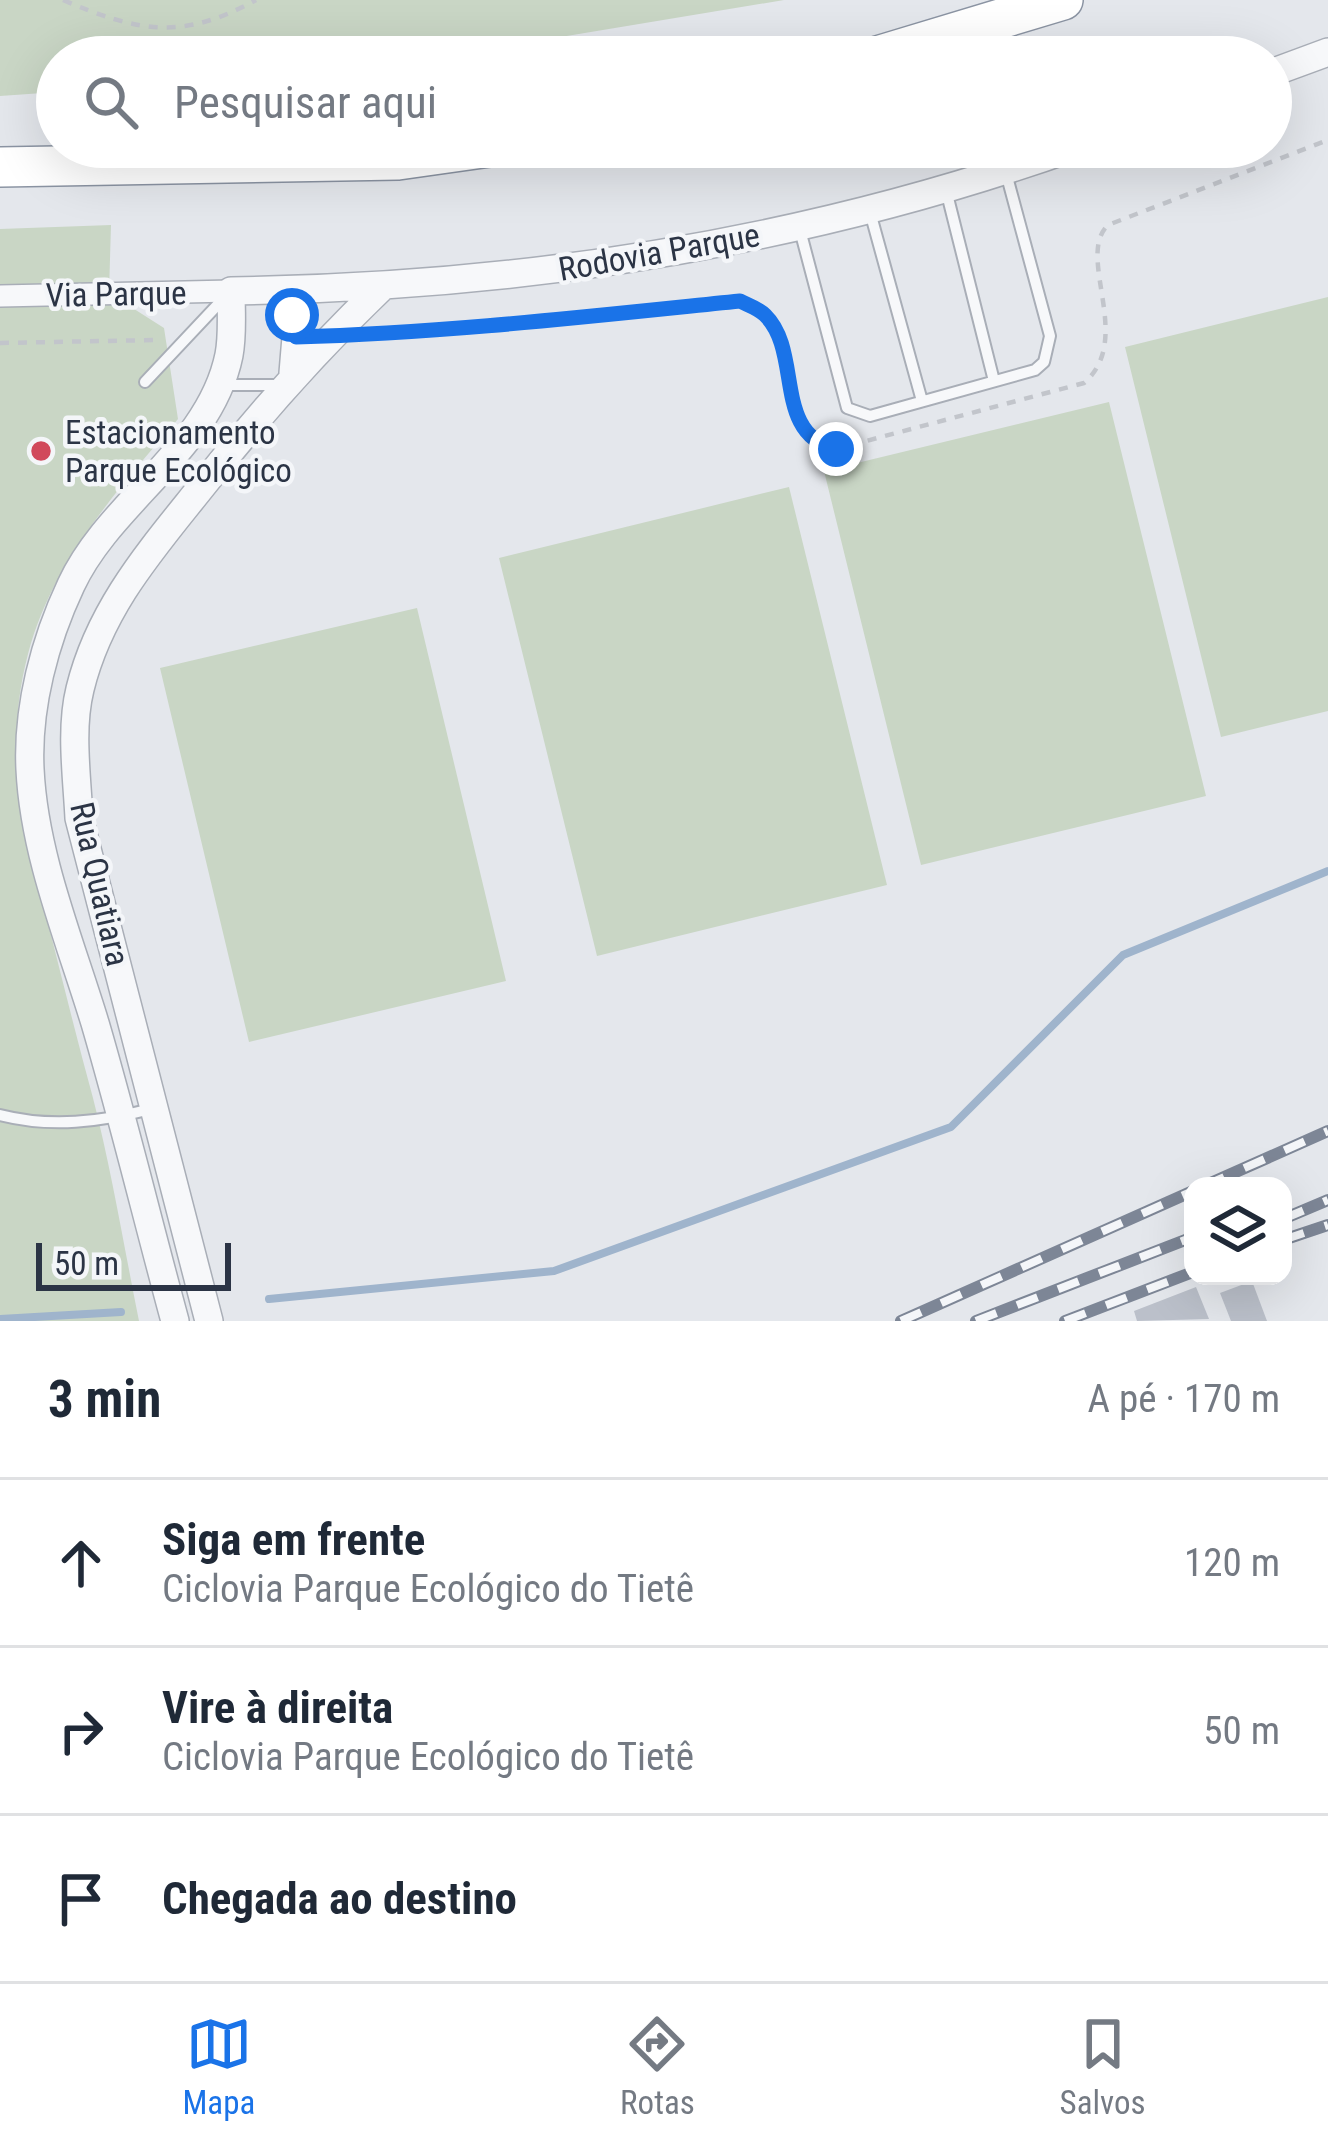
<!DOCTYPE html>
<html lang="pt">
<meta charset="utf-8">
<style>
body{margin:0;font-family:"Roboto Condensed",sans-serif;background:#f2f2f3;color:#1f2937}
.controls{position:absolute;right:36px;bottom:36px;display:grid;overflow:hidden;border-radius:24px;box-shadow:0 12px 48px #0002}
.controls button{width:108px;height:108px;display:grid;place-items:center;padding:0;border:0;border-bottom:3px solid #e0e1e3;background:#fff;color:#1f2937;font:60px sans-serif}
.scale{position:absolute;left:36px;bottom:30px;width:195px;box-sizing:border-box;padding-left:12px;border:6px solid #2b3445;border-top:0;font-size:33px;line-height:42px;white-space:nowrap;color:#2b3445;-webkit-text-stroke:9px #f4f6f9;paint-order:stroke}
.stop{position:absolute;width:36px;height:36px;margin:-27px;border:9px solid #1a73e8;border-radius:50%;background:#fff}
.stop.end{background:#1a73e8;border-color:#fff;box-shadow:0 3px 12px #0008}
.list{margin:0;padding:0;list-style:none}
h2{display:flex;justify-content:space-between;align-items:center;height:156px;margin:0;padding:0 48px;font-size:51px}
h2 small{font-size:39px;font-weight:400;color:#747a83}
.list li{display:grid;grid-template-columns:78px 1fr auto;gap:36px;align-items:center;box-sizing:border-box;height:168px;padding:0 48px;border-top:3px solid #e0e1e3}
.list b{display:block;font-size:45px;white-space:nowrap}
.list p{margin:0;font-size:39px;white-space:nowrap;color:#747a83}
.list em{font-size:39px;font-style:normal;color:#747a83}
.icon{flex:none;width:66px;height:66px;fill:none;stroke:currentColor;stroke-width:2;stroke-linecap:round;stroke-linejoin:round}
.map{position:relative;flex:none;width:1328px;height:1321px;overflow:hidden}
.search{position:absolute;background:#fff;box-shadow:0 12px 48px #0002;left:36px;right:36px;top:36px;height:132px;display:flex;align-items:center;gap:30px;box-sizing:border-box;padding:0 42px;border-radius:66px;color:#747a83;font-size:45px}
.sheet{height:660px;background:#fff}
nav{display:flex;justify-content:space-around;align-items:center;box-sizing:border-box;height:168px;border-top:3px solid #e0e1e3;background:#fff;font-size:33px;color:#747a83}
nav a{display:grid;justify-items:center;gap:6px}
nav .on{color:#1a73e8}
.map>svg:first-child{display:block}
</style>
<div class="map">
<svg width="1328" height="1321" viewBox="0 0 1328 1321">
<rect width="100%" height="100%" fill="#e4e7ec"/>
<path fill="#c9d6c5" d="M0,0H784L440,57H57V92L0,96Z
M111,225L109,293L164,328L178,419C117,491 53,560 28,654C2,753 25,834 50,931C64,987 78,1043 93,1098C112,1172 124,1247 139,1321H0V229Z
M1328,297V711L1221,737L1125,347Z
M1109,402L1206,796L921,865L824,471Z
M789,487L887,885L597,956L499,558Z
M417,608L506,981L249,1042L160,668Z"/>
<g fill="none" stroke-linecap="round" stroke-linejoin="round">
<path stroke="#9fb4cc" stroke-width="8" d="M269,1299L554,1271L951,1127L1123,955L1328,871
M0,1319L121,1312"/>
</g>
<path fill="#bbc0ca" d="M1252,1281L1267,1321H1231L1220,1293Z
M1196,1287L1209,1319L1137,1321L1134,1311Z"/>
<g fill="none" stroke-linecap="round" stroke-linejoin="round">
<defs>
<path id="service" d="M946,190L994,381
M870,212L922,401
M800,230L847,408L870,416L1035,370L1044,362L1050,336L1006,173
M145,382L224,298
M224,385H277
M0,1115C51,1128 100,1122 151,1109"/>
<path id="minor" d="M0,296L231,291"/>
<path id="tertiary" d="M1271,73L1328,52
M285,291L296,337L293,373
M175,1321C148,1222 124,1122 95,1023C70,941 34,855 30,769C27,707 45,640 71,585C110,501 210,449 229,355C233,334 231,312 231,291C519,287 802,244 1074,147
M209,1321L79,818C77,777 70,729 80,689C100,607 152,549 203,485C261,412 316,350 383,286"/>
<path id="motorway" d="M874,57L1063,0
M0,167L398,160L490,147"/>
</defs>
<use href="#service" stroke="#a9aeb7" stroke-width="14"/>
<use href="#minor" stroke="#a9aeb7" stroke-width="24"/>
<use href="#tertiary" stroke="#a9aeb7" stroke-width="30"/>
<use href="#motorway" stroke="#8b94a3" stroke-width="42"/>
<path stroke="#c2c5cb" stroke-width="4.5" stroke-dasharray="9 9" stroke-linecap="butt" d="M63,0C139,32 181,41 256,0
M372,335L440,332L740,301L762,311L775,328L803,432L816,444L836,449L1084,383C1135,339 1075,257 1108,225L1328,140
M0,343L156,340"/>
<use href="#service" stroke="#f7f8fa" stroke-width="10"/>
<use href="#minor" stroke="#f7f8fa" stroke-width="21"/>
<use href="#tertiary" stroke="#f7f8fa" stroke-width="27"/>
<use href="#motorway" stroke="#fff" stroke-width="39"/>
<defs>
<path id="rail" d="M1204,1186L1328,1131
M1283,1219L1328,1200
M1283,1240L1328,1225
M901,1321L1193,1191
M976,1321L1193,1237
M1065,1321L1193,1272"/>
</defs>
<use href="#rail" stroke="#7d8696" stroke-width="12"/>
<use href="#rail" stroke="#f4f6f9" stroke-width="8" stroke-dasharray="22" stroke-linecap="butt"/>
</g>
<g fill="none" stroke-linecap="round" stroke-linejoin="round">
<path stroke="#1a73e8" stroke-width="15" d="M292,315L296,337C445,333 592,316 740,301C748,305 758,308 765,315C803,352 772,434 836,449"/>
</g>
<circle fill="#d1495b" stroke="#f4f6f9" stroke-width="4.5" cx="41" cy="451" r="12"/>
<g text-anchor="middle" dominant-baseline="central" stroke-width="9" stroke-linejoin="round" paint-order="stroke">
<g font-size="33" fill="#2b3445" stroke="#f4f6f9">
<text transform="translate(659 252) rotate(-10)">Rodovia Parque</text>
<text transform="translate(116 294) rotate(-1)">Via Parque</text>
<text transform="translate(100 884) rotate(77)">Rua Quatiara</text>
</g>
<g font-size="33" fill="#2b3445" stroke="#f4f6f9" text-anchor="start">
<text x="65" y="432">Estacionamento<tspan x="65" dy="38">Parque Ecológico</tspan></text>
</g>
</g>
</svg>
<div class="controls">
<button><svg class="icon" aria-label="layers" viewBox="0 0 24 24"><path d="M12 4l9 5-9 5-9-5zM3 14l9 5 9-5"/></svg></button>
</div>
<div class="scale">50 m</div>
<div class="stop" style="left:292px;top:315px"></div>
<div class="stop end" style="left:836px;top:449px"></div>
<div class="search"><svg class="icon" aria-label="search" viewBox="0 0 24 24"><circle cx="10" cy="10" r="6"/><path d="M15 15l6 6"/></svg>Pesquisar aqui</div>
</div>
<section class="sheet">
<h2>3 min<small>A pé · 170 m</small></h2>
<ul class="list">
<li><svg class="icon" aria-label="ahead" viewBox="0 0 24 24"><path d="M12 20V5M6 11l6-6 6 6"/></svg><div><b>Siga em frente</b><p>Ciclovia Parque Ecológico do Tietê</p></div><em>120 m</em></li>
<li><svg class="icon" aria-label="right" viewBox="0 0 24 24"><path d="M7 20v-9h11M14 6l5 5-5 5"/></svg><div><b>Vire à direita</b><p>Ciclovia Parque Ecológico do Tietê</p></div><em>50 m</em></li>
<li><svg class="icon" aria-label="arrive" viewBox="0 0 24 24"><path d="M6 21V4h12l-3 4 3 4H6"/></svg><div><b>Chegada ao destino</b></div></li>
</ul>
</section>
<nav>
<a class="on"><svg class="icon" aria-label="map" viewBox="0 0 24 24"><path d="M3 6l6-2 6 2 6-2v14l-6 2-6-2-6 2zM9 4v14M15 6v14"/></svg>Mapa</a>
<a><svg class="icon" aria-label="directions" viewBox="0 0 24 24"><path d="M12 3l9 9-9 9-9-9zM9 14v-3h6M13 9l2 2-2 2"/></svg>Rotas</a>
<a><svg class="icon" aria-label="saved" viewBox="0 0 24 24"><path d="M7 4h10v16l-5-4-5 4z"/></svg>Salvos</a>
</nav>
